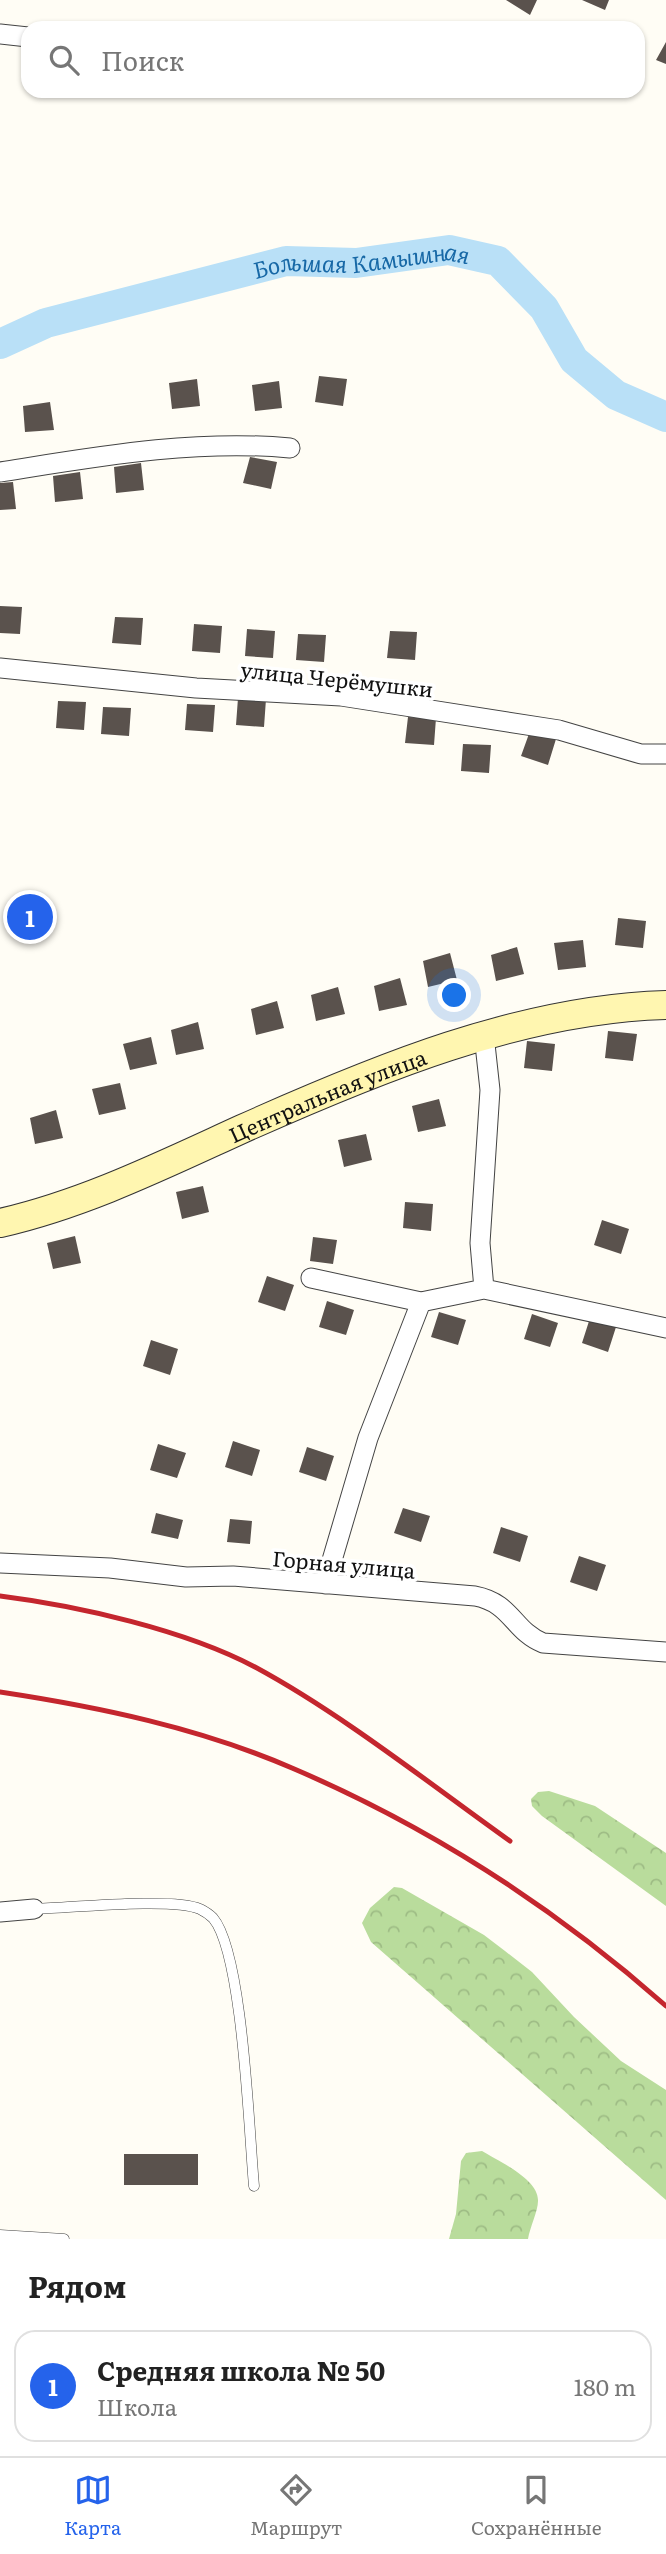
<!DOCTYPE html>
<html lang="ru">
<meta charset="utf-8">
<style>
body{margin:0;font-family:Literata,serif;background:#f2f2f2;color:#222}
.you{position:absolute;left:455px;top:996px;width:24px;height:24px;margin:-18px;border:5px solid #fff;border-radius:50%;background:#1a73e8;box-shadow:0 0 0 10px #1a73e833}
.badge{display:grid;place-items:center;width:46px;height:46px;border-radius:50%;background:#2563eb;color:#fff;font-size:23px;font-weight:700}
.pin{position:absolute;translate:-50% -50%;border:4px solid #fff;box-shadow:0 2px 7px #0006}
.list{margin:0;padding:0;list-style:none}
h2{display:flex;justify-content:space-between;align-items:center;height:91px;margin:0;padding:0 28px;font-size:30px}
h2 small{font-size:23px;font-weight:400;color:#767676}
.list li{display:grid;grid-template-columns:46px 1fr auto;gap:21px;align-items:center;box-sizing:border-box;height:112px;margin:0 14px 14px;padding:0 14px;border:2px solid #e0e0e0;border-radius:21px}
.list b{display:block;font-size:26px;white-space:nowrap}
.list p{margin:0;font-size:23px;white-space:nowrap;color:#767676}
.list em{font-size:23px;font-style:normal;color:#767676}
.icon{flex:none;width:38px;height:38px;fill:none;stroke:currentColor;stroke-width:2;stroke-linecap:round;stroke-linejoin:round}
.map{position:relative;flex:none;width:666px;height:2239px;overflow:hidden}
.search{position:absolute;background:#fff;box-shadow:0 2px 5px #0004;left:21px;right:21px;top:21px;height:77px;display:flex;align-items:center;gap:18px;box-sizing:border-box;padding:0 24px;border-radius:21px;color:#767676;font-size:26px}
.sheet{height:217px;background:#fff}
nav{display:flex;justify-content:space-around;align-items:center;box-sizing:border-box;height:98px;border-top:2px solid #e0e0e0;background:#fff;font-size:19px;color:#767676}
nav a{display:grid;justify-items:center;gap:4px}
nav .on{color:#2563eb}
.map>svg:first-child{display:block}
</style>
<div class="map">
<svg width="666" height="2239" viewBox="0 0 666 2239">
<defs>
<pattern id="forest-crowns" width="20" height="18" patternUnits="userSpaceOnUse" patternTransform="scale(1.75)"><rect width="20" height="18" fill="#b9dc9c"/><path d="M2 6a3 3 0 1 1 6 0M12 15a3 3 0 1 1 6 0" fill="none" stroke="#9ebc85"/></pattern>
</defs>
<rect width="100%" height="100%" fill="#fffdf5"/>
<path fill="url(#forest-crowns)" d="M549,1791L595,1806L666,1853V1906L542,1816L532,1806L531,1799L538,1792Z
M394,1887L402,1888L484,1935L505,1951L532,1972L574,2017L621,2061L666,2090V2200L371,1942L362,1923L370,1908Z
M482,2151C498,2161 539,2179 538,2201C538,2211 530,2227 528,2239H449L456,2214L461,2161L466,2153Z"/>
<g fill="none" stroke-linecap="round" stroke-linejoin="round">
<path stroke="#b9e0f7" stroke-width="30" id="s1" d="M0,344L46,323L286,261L356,263L449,250L498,261L544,308L574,360L616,395L666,417"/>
</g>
<path fill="#5a524d" d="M506,0H537L530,15Z
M582,0H609L605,10Z
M666,42V64L656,60Z
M319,376L347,379L343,406L315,402Z
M197,379L200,406L172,409L169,383Z
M279,381L282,408L255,411L252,385Z
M50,402L54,430L25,432L23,406Z
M250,457L277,462L271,489L243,483Z
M141,463L144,490L116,493L114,467Z
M80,472L83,499L55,502L53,476Z
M13,482L16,509L0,510V483Z
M0,606L22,607L20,634L0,633Z
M115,617L143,618L141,645L112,643Z
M194,624L222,626L220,653L192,651Z
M247,629L275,631L273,658L245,656Z
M390,631L417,632L415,660L387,658Z
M298,634L326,635L324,662L296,660Z
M238,698L266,699L264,727L236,725Z
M58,701L86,702L84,730L56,728Z
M187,704L215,705L213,732L185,730Z
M103,707L131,708L129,736L101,734Z
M408,717L436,718L434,745L405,743Z
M530,731L556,739L548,765L521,756Z
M463,744L491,745L489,773L461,771Z
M618,918L646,921L643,948L615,945Z
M583,940L586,967L558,970L554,943Z
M517,947L524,974L496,981L491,955Z
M450,953L457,980L428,987L423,961Z
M400,978L407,1005L379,1011L374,986Z
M338,987L345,1014L316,1021L311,995Z
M277,1001L284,1028L256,1035L251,1009Z
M198,1022L204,1049L176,1055L171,1030Z
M608,1031L637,1034L633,1061L605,1058Z
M151,1037L157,1064L130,1070L123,1044Z
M527,1041L555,1044L552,1071L524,1068Z
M120,1083L126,1109L99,1115L92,1089Z
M439,1099L446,1126L418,1132L412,1106Z
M56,1110L63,1138L35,1144L30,1118Z
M366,1134L372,1160L344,1167L338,1140Z
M203,1186L209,1212L182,1219L176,1192Z
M405,1202L433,1204L431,1231L403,1228Z
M602,1220L629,1229L621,1254L594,1245Z
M75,1236L81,1263L53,1269L47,1243Z
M313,1237L337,1240L333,1264L310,1261Z
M267,1276L294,1285L285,1311L258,1302Z
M327,1301L354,1310L346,1335L319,1327Z
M439,1312L466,1320L458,1345L431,1337Z
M532,1314L558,1323L550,1347L524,1339Z
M590,1318L616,1327L608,1352L582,1343Z
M151,1340L178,1349L170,1375L143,1366Z
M233,1441L260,1450L252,1476L225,1467Z
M158,1444L186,1453L177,1478L150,1470Z
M307,1447L334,1456L326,1481L299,1472Z
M403,1508L430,1516L421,1542L394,1533Z
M156,1513L183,1520L178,1539L151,1533Z
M230,1519L252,1521L250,1544L227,1542Z
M501,1527L528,1536L520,1562L493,1553Z
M579,1556L606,1565L597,1591L570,1582Z
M124,2154H198V2185H124Z"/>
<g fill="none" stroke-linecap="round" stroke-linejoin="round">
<defs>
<path id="lane" d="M34,1909C69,1908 173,1897 200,1909C204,1911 210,1915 213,1918C243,1953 249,2133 254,2186
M0,2235L64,2239"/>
<path id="street" d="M0,34L28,37
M0,472C95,457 194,439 290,448
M0,668L196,688L341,696L559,730L641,754H666
M484,1035L490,1090L480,1243L484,1289
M311,1278L421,1302L484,1289L666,1328
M0,1563L110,1568L186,1577L233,1576L475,1596C512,1603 513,1631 543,1643L666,1652
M325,1584L368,1438L421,1302
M0,1912L34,1909"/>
<g id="secondary">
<path id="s2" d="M0,1223C84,1204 163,1165 242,1129C374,1070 520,1009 666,1005"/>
</g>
</defs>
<use href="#lane" stroke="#444" stroke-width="11"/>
<use href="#street" stroke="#444" stroke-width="21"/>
<use href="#secondary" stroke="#333" stroke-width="30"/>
<use href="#lane" stroke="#fff" stroke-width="10"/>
<use href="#street" stroke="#fff" stroke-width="19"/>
<use href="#secondary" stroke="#fff6b0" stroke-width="28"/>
<path stroke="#c4262e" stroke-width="5" d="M0,1596C79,1606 185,1630 255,1667C342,1714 430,1784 510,1841
M0,1692C99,1707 200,1728 292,1768C428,1826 555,1908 666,2006"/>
</g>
<g text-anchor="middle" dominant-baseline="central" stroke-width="7" stroke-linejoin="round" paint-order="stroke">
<g font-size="21" fill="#111" stroke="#fff">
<text transform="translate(337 678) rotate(6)">улица Черёмушки</text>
<text stroke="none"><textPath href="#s2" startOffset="352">Центральная улица</textPath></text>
<text transform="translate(344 1563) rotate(5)">Горная улица</text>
</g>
<g font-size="23" font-style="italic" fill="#1768a6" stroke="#fff">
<text stroke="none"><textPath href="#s1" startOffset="374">Большая Камышная</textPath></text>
</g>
</g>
</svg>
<div class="you"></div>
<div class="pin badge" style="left:30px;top:917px">1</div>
<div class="search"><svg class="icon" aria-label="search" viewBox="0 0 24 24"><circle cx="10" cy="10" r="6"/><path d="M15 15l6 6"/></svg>Поиск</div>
</div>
<section class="sheet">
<h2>Рядом<small></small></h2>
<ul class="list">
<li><span class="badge">1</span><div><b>Средняя школа № 50</b><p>Школа</p></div><em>180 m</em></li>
</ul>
</section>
<nav>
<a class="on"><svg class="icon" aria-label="map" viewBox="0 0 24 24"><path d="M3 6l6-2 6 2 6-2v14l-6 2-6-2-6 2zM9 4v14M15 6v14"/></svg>Карта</a>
<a><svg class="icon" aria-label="directions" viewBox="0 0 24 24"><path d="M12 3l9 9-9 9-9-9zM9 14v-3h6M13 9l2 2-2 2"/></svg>Маршрут</a>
<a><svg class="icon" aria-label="saved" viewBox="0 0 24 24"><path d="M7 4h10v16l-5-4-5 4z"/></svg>Сохранённые</a>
</nav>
